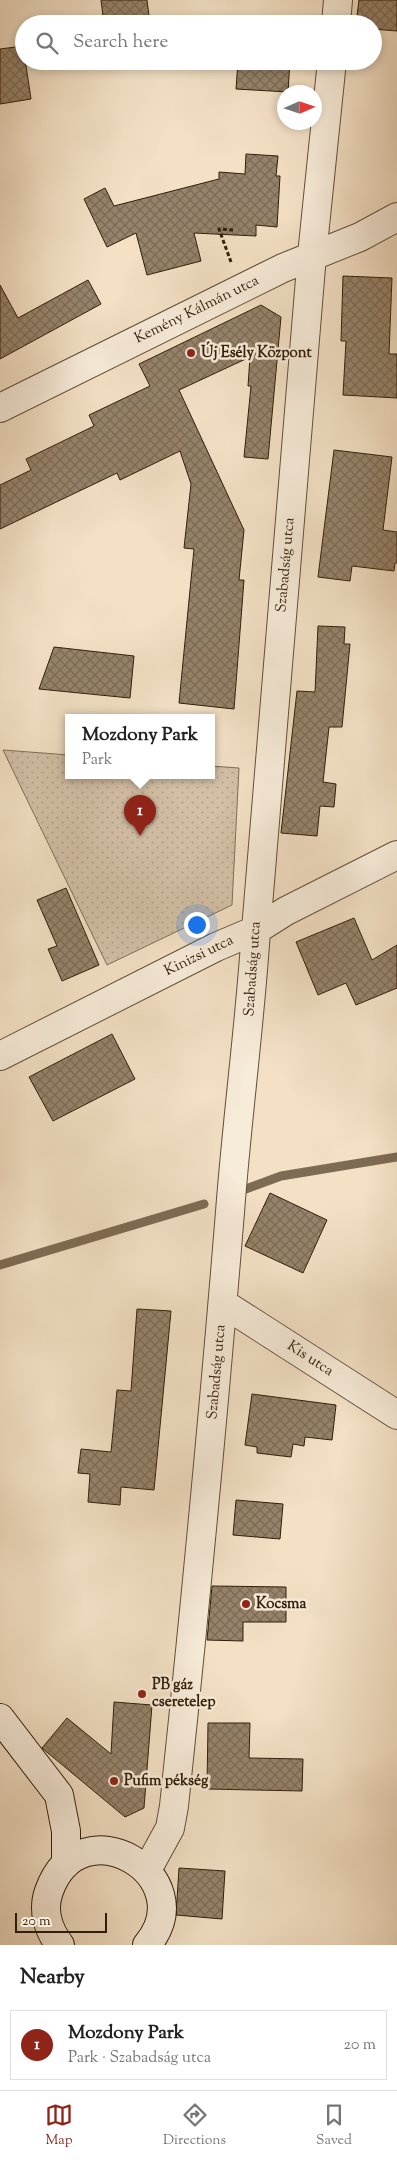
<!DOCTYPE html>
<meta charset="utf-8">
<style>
body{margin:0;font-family:"Sorts Mill Goudy",serif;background:#f6f6f6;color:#222}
.compass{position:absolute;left:277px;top:85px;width:45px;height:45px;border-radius:50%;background:#fff;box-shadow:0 2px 8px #0003;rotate:87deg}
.scale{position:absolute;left:15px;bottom:12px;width:92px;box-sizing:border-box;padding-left:5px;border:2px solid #321e09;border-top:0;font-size:14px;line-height:18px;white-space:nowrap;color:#321e09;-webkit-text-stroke:4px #f7ebd9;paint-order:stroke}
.you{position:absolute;left:196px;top:924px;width:18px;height:18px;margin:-12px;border:4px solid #fff;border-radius:50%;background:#1a73e8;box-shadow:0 0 0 8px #1a73e833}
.badge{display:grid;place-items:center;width:32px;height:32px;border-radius:50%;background:#8f2418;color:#fff;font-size:16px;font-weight:700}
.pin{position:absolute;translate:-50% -41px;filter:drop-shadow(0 1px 2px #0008)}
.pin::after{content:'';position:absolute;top:26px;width:18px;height:15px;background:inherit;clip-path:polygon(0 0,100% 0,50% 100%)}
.popup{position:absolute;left:65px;top:714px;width:150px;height:65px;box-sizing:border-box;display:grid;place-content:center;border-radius:0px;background:#fff;filter:drop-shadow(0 1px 4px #0005);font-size:16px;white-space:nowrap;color:#767676}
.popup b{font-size:19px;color:#222}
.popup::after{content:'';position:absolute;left:50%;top:100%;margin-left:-10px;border:10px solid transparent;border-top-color:#fff}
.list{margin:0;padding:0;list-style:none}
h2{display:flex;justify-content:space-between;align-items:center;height:65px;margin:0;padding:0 20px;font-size:21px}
h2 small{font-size:16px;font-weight:400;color:#767676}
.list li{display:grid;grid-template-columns:32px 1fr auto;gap:15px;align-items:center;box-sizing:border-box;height:70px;margin:0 10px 10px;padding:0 10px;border:1px solid #e0e0e0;border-radius:0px}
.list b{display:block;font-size:19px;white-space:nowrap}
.list p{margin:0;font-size:16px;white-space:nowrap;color:#767676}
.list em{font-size:16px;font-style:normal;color:#767676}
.icon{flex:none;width:28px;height:28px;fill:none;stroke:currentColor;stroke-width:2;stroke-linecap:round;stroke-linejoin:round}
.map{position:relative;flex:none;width:397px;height:1945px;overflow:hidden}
.search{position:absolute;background:#fff;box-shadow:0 2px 8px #0003;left:15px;right:15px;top:15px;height:55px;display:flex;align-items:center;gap:12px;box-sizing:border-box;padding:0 18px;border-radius:28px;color:#767676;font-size:19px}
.sheet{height:145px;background:#fff}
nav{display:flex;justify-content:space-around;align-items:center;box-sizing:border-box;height:70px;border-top:1px solid #e0e0e0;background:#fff;font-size:14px;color:#767676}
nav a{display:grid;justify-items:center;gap:2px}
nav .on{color:#8f2418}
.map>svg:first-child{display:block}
</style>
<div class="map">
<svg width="397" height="1945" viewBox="0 0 397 1945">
<defs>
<pattern id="park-dots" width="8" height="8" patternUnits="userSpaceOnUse" patternTransform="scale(1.25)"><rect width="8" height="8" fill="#d2bfa5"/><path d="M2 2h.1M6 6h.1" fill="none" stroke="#b5a48d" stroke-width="1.8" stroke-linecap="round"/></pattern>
<pattern id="building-cross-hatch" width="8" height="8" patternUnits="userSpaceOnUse" patternTransform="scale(1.25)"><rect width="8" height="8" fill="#96836b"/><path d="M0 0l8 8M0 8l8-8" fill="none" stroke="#7b6b56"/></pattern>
</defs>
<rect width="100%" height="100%" fill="#f3e0c5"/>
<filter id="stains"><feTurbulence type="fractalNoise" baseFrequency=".004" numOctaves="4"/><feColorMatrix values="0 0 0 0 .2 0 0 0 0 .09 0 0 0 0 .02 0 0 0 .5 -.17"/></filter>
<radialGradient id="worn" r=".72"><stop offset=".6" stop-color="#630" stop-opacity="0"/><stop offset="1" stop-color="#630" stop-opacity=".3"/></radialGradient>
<path fill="url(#park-dots)" stroke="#826e57" d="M3,750L69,755V775H211V766L239,768L232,905L107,965Z"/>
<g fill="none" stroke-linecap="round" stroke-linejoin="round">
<path stroke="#7e6b53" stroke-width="9" d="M243,1190L281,1176L397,1157
M0,1265L204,1204"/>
</g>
<path fill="url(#building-cross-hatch)" stroke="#321e09" d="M101,0H147L150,24H104Z
M359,0H397V31L373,29V24H356Z
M23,46L31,99L0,104V49Z
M238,61H290L288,92L236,89Z
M246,154L278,156L276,176H280L277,227L256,225V236L194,233L201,261L147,275L136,233L107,247L84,199L105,188L114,206L219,179V172L245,174Z
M343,276L392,278L389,354H397V398L343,395L346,341H341Z
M88,280L101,304L0,359V285L18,318Z
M261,305L281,317L268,459L244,457L251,386H248L250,357L179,390L244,530L239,580H244L234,709L179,703L194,549L184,548L191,484L180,451L120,480L117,473L0,529V485L31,470L26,459L94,426L89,415L150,386L139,364Z
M334,450L392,457L383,530L397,532V563H395L394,571L352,566L350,581L318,577Z
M318,626L345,627L344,644H350L342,727H329L323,782L336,784L334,807L320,806L317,836L281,833L297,691L315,692Z
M54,647L134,656L130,698L39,689Z
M66,888L99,965L62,981L48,949L57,946L37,900Z
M354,918L372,960L397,945V988L356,1005L346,983L318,995L296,942Z
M112,1034L135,1079L53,1121L29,1077Z
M270,1193L327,1220L303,1273L245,1246Z
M137,1309L171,1311L154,1490L121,1487L120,1505L88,1502L90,1474L78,1473L81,1449L111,1452L117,1390L131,1391Z
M252,1394L336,1405L332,1440L305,1437L304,1446L293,1444L291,1457L257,1453V1447L245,1445Z
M236,1500L283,1504L280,1539L233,1535Z
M212,1586L286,1587V1622H243V1641L207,1640Z
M114,1702L152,1705L144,1808L125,1817L42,1748L67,1718L111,1754Z
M208,1723H250L249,1758L303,1759L302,1791L207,1789Z
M179,1868L225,1871L222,1919L176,1915Z"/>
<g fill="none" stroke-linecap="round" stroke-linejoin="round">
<defs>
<path id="street" d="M336,24L338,0
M0,408L283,268L360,237L397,217
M0,1056L216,947L256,930L286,911L397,855
M224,1304L397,1415
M147,1870L170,1828L174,1806C195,1608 214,1410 230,1212C237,1118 250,1024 256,930L312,255L332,61"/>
<path id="secondary" d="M0,1718L59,1795L66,1831V1864
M60,1945C48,1930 42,1910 49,1891C81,1802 204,1877 147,1945"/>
</defs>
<use href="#street" stroke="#624e38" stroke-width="30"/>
<use href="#secondary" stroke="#321e09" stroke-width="30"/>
<path stroke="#321e09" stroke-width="3" stroke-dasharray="4 2.5" stroke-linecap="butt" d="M231,262L219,229L233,230"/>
<use href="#street" stroke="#f7ebd9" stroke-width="28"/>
<use href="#secondary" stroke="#f7ebd9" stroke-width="28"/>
</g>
<g fill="#8f2418" stroke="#f7ebd9" stroke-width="2">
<circle cx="191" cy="353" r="5"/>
<circle cx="246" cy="1604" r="5"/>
<circle cx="142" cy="1694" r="5"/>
<circle cx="114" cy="1781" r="5"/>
</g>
<g text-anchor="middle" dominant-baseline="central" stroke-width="5" stroke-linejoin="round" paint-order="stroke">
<g font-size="15" fill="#321e09" stroke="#f7ebd9">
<text transform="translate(197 310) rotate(-26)">Kemény Kálmán utca</text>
<text transform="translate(286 565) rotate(-85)">Szabadság utca</text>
<text transform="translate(199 956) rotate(-26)">Kinizsi utca</text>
<text transform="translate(253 969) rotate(-86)">Szabadság utca</text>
<text transform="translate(310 1359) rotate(33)">Kis utca</text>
<text transform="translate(217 1372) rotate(-85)">Szabadság utca</text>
</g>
<g font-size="15" font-weight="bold" fill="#321e09" stroke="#f7ebd9" text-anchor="start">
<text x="201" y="353">Új Esély Központ</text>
<text x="256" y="1604">Kocsma</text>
<text x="152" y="1685">PB gáz<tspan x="152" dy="17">cseretelep</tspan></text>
<text x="124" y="1781">Pufim pékség</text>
</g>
</g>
<rect width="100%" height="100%" filter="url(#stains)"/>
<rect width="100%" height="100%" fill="url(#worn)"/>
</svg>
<svg class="compass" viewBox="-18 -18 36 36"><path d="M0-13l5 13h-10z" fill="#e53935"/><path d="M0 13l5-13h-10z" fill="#767676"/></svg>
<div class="scale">20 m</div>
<div class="you"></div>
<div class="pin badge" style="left:140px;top:836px">1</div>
<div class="popup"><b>Mozdony Park</b>Park</div>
<div class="search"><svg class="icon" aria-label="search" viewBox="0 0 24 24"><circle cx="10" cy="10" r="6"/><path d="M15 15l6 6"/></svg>Search here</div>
</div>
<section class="sheet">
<h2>Nearby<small></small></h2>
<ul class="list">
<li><span class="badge">1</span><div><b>Mozdony Park</b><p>Park · Szabadság utca</p></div><em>20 m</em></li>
</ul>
</section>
<nav>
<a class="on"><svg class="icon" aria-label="map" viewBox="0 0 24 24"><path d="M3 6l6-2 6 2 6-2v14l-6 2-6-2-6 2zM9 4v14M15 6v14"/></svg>Map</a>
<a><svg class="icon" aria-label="directions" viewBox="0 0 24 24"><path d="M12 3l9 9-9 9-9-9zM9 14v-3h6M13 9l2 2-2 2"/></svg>Directions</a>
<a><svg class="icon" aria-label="saved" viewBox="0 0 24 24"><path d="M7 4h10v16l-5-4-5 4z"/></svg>Saved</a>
</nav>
